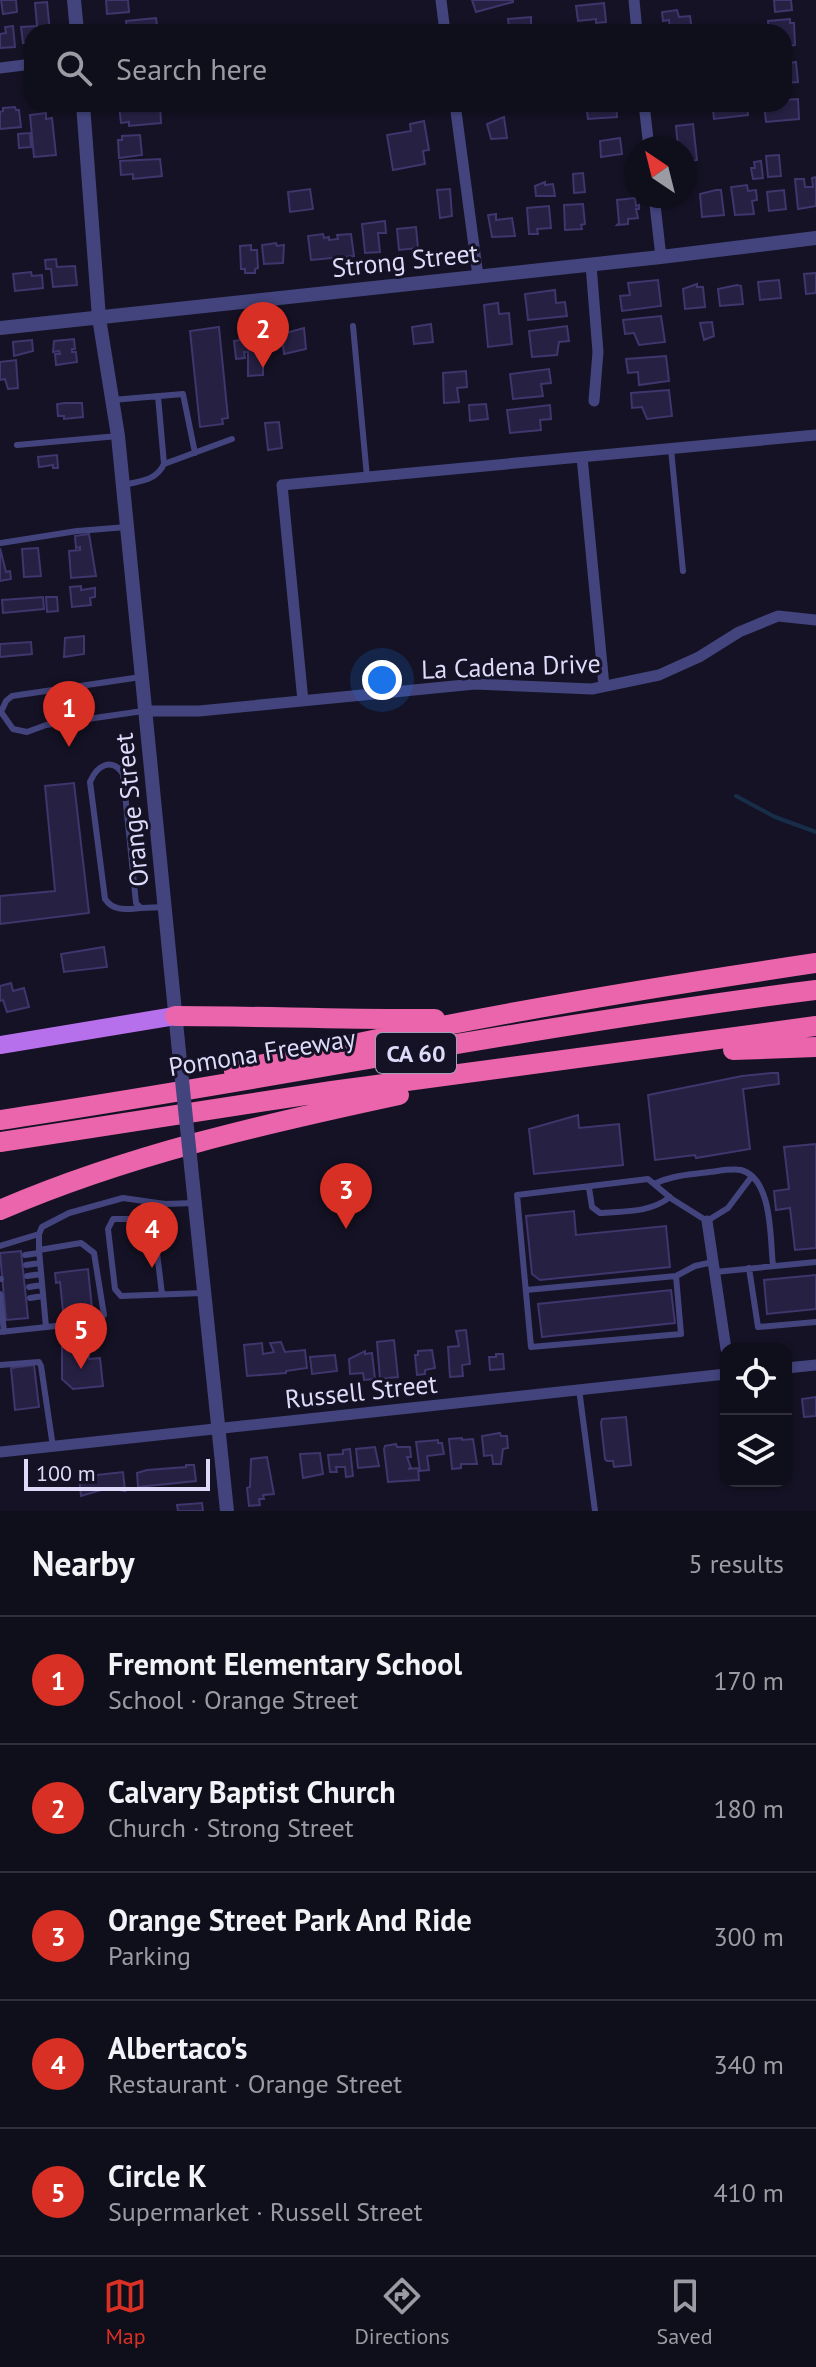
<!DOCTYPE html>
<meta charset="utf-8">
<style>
body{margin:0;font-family:"PT Sans",sans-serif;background:#1d1c28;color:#f1f3f6}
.controls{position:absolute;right:24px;bottom:24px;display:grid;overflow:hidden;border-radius:16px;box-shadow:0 2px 6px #0004}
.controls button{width:72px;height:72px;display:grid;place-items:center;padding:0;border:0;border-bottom:2px solid #2f2e3a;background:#0f0e1b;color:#f1f3f6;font:40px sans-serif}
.compass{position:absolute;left:624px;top:136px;width:72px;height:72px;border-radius:50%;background:#0f0e1b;box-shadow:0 2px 6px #0004;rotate:325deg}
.scale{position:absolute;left:24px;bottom:20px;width:186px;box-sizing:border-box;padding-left:8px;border:4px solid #dddafa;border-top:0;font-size:22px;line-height:28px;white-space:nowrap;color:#dddafa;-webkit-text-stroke:6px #141224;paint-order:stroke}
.you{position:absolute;left:382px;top:680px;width:28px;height:28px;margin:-20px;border:6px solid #fff;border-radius:50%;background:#1a73e8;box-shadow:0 0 0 12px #1a73e833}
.badge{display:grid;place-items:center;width:52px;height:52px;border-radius:50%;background:#d93025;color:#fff;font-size:26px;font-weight:700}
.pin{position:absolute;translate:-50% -66px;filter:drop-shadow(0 2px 4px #0008)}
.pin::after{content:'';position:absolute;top:42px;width:28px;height:24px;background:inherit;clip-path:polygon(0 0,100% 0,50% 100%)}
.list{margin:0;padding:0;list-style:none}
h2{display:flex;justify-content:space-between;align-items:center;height:104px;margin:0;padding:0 32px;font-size:34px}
h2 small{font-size:26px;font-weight:400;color:#9b9ca3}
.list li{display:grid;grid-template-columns:52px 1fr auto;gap:24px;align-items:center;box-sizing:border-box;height:128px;padding:0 32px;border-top:2px solid #2f2e3a}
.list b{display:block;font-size:30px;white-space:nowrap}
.list p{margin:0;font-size:26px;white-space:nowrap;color:#9b9ca3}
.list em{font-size:26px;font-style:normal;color:#9b9ca3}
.icon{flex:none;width:44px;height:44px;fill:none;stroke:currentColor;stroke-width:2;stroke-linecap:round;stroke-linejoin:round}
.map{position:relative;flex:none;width:816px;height:1511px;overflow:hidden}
.search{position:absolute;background:#0f0e1b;box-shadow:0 2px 6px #0004;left:24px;right:24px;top:24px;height:88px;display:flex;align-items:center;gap:20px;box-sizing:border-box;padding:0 28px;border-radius:24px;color:#9b9ca3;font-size:30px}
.sheet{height:744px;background:#0f0e1b}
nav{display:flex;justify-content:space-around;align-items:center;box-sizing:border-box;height:112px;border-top:2px solid #2f2e3a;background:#0f0e1b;font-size:22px;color:#9b9ca3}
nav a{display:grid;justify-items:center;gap:4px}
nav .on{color:#d93025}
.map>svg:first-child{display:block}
</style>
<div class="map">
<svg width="816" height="1511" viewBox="0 0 816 1511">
<rect width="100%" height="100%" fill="#141224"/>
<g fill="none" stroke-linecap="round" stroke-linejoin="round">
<path stroke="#172d48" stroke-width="4" d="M736,796L775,817L816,832"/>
</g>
<path fill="#262143" stroke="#3e366c" stroke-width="2" d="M1,0H16L17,12L3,14Z
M106,0H128L129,12L107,14Z
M472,0H513V2L476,12Z
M774,0H791L792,10L775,12Z
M47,2L50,32H32V45L30,42L23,43L21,27L37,26L35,3Z
M604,3L606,22L596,23V19L578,21L576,6Z
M677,10L679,17L690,16L692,31L670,32L669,20L663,21L662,12Z
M531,17V25L509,27L508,19Z
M156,18L158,32H127L126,21Z
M790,19V23H794L795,45L784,46V32H769L768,21Z
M13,26L15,47L0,48V34L6,33L5,27Z
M796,62L798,82L784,83V64Z
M798,99L799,119L766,122L764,104H784V100Z
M138,104H160L161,123L129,126V122L121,123L119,106Z
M616,104L617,117L588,119L586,106Z
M747,106L748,115L714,119L713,110Z
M15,107L16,110H19L21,127L0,129V112L3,111V108Z
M46,113V119L52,118L56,155L34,157L30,115Z
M504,117L507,138L491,139L487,124Z
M424,121L429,150L423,151L425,164L393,170L387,135L411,131L410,124Z
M693,124L697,160L684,162V148H678L676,126Z
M30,133L31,147L19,148L18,134Z
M140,135L142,155L119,158L118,140H122V136Z
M620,138L622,154L601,157L600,141Z
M779,155L781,176L768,177L766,156Z
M160,159L162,176L133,179V174L121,175L120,161Z
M761,161L763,178L753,179L751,168H755L754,162Z
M583,173L585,192L574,193L573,174Z
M816,177V206L798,209L795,179H804L805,187H813L812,178Z
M545,182V185L553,184L555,196H536L535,186Z
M747,185L748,191L756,190L757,200L752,201L754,214L735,215L731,187Z
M310,189L313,209L290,212L288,192Z
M450,189L452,216L440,218L437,190Z
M716,190H721L724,215L702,217L700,194Z
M784,190L786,209L769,211L767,192Z
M635,198L636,206L639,205V209H636L638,218L628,219V224L617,225L619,223L617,200Z
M583,204L585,224L581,225L582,229L565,230L564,205Z
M549,206L551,228L537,229L538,234H529L527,208Z
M496,214V220L512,218L515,236L492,237L488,215Z
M385,221L386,233H378L380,252L365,253L362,224Z
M416,227L418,248L399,250L397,229Z
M323,234L324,238L329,237V240L338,239L337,235L351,234L354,256L311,260L308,236Z
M276,243L277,246L284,245L283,263L264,264L262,245Z
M251,245V250H257L258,268L255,269V273H245V269H241L240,246Z
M56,259L57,267L75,266L77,285L53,287L51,269H46L45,260Z
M31,272L32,276L42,275L43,288L15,291L13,274Z
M816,273V293L806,294L804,274Z
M658,280L661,306L622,311L620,296L630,295L628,283Z
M779,280L781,298L760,300L758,282Z
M697,284V287H703L705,307L685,309L683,289Z
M737,285L741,286L743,304L720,306L718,289Z
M555,290L556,303L565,302L567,316L528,320L525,294Z
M498,303L499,314L509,313L512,344L488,347L484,305Z
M661,316L665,342L639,345L634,333L625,334L623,320Z
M712,322L714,336L704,340L700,323Z
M431,324L433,342L414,344L412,327Z
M567,326L569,341L559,342L557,355L532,357L529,331Z
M219,327L228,418L222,419L223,424L200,427L190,331Z
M304,328L306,349L284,354L282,334Z
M259,332L260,347H263V375L248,376V352H244L245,358L236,359L234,341L240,340L239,334Z
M74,339L75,349H72V352H76L77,362L56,365L55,354H60L59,351L53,352L54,341Z
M32,340L33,351L14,356L13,342Z
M666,356L669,381L639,385L638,372L628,373L626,359Z
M16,360L18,388L8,389L5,379L0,380V362Z
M549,369L551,383L541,384L543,396L513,399L510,374Z
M466,371L467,387L457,388L459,402L444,403L443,373Z
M669,390L672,416L647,419L642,407L632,408L631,393Z
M65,403H82L83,417L64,419V416H58L57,404Z
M486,404L488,419L470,421L469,405Z
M550,405L551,419L540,420L541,430L510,433L507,410Z
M279,422L282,448L268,450L265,423Z
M57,455L58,468H53V465L39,467L38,457Z
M89,534L96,576L71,578L69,551L80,550V547L76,548L75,536Z
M0,548L6,572L10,571L11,579L0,581Z
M38,548L41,576L24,577L22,549Z
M81,586V590L95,588V597L90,598L91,605L72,607L70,587Z
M43,597L44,609L3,613L2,600Z
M46,597H57L58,611L47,612Z
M84,636V654L64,657L65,638Z
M31,642L32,654L0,657V644Z
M74,783L89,913L0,924V896L55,891L45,786Z
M104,947L107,967L64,972L61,954Z
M11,983L13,991L24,988L29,1007L7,1012L3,1000L0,1001V986Z
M771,1073H778L779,1084L743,1089L750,1149L696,1158L695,1155L655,1160L648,1095L742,1076Z
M578,1115L579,1128L619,1124L623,1165L534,1174L529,1129Z
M816,1144V1248L795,1250L790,1208L776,1210L774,1191L789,1189L784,1147Z
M574,1211L576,1235L666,1226L670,1267L540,1280L532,1274L526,1216Z
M21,1251L28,1318L6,1320L0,1253Z
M88,1269L93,1318H85L86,1333L60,1336L58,1322L64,1321L60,1282L56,1283L55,1273Z
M816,1275V1309L767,1314L764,1280Z
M671,1290L675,1323L542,1337L538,1304Z
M466,1330L470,1364L462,1365L463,1376L450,1377L448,1347L459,1346L456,1331Z
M394,1340L398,1377L380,1379L377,1342Z
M88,1342L89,1359L100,1358L103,1386L73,1389L62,1379V1345Z
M281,1342L285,1352L305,1350L307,1368L286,1371V1373L247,1376L244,1345L262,1343L263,1354L274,1352L270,1343Z
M432,1350L435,1368L425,1370V1374L417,1375L415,1355H418V1351Z
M365,1351V1354L372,1353L375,1379L364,1380L363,1373L350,1374L349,1359Z
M496,1354H503L504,1369L490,1370L489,1357H496Z
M335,1355L337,1371L312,1374L310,1357Z
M34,1365L39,1407L15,1410L11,1368Z
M816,1397V1416L804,1417L802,1399Z
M626,1417L631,1465L614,1467L613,1461H607L605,1459L601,1423L602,1419Z
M500,1433L501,1436H507L508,1448L503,1449L501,1464H493L492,1455L484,1456L482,1436Z
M462,1438V1440L473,1439L477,1464H461V1468L452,1469L449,1439Z
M438,1440V1443H442L444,1454L427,1456L429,1470L420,1471L416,1442Z
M396,1444L397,1447H410L411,1457H407L411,1468L408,1469L418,1468L419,1480L388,1482L384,1449L385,1446Z
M375,1447L379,1466L358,1468L356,1449Z
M350,1449L353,1476L346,1477L345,1467H336L337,1472H330L328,1455L343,1454V1450Z
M320,1453L323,1474L303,1478L300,1454Z
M267,1457L274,1494L263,1495L264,1499H259L260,1505L249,1506L247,1488L250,1487L251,1459Z
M186,1465H194L196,1481L138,1487L137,1473L147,1470L186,1467Z
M123,1472L125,1491L108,1488L81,1496L79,1477Z
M202,1503L203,1511H178L177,1505Z"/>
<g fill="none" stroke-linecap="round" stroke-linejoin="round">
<path stroke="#43447d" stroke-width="6" d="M353,326L367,477
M158,396L164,464
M112,400L183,394L195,453
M17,445L118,436
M671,449L683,571
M123,485C140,481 156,481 164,464L232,439
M1,543L77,531L127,527
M141,677L12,696L6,701L1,712L13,729L27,732L46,725L143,711
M141,908C127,909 114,912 105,899L90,782C97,765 112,757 123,774L136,903L141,908L165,907
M654,1184C672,1175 690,1175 709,1172C719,1171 731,1168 741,1170C773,1179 770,1239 773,1266
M589,1188L592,1207L600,1213C624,1211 650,1213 670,1197
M153,1219H113L108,1229L115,1289L121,1296L203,1293
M0,1246L39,1234
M39,1250L46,1327
M25,1255L39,1253
M26,1265L40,1263
M749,1268L758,1327L816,1322
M715,1272L816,1262
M27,1276L41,1274
M676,1276L695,1266L713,1262
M0,1279H1
M29,1287L42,1285
M526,1290L676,1276L681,1334L531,1347L517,1195L648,1179L672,1199L707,1221L728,1208L752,1176
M0,1294L4,1332
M162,1294L153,1219L165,1204
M30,1298L43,1296
M87,1323L100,1320L104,1315L94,1253L81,1243L39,1250V1234L42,1227L69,1213L123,1198L165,1204L194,1203
M0,1332L56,1326
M0,1365L39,1362L41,1366L53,1447
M579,1389L595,1511"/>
<path stroke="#43447d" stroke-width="11" d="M441,0L445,32
M634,0L637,32
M0,68L32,64
M455,104L478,276
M644,104L649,148
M654,196L661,257
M591,265L598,352L594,401
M582,457L604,686
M303,701L282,485L816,435
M145,711H199L475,684L592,689L659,675L699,657L739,632L778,616L816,620
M707,1221L726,1349
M786,1368L816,1365
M0,1452L726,1374"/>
<path stroke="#43447d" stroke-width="14" d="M74,0L77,32
M83,104L99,318L118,436L178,1042
M0,328L661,257L816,238
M191,1166L227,1511"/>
<path stroke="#b770ec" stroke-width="18" d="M0,1045L175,1016"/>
<path stroke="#ea65ab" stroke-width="20" d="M175,1016C262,1016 349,1020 435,1019
M733,1050L816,1047
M234,1071C426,1025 621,992 816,963
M0,1120C272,1079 543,1024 816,990
M0,1142L332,1091L816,1026
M0,1210C127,1155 264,1124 399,1095"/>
<path stroke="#43447d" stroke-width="14" d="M178,1042L191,1166"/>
</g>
<g text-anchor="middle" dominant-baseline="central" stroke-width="6" stroke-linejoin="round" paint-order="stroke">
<rect fill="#141224" stroke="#a19eba" stroke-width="2" x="376" y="1033" width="80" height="40" rx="6"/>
<g font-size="24" font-weight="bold" fill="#dddafa">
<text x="416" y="1053">CA 60</text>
</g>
<g font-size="26" fill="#dddafa" stroke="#141224">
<text transform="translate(405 260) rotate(-6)">Strong Street</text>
<text transform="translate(511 666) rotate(-2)">La Cadena Drive</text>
<text transform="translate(131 810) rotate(-96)">Orange Street</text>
<text transform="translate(262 1052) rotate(-9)">Pomona Freeway</text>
<text transform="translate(361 1391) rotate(-6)">Russell Street</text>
</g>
</g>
</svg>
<div class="controls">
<button><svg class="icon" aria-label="locate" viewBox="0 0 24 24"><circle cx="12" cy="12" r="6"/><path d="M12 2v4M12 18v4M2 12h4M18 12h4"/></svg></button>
<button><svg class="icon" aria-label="layers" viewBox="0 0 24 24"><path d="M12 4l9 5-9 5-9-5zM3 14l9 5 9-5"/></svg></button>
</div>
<svg class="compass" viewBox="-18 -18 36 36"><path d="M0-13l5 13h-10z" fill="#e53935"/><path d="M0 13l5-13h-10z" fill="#9b9ca3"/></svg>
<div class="scale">100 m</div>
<div class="you"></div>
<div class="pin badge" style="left:69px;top:747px">1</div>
<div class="pin badge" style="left:263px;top:368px">2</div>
<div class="pin badge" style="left:346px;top:1229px">3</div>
<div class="pin badge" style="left:152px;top:1268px">4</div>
<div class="pin badge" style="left:81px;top:1369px">5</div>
<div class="search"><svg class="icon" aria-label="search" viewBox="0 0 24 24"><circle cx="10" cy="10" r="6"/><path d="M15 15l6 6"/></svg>Search here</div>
</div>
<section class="sheet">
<h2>Nearby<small>5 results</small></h2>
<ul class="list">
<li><span class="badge">1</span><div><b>Fremont Elementary School</b><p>School · Orange Street</p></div><em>170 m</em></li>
<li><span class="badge">2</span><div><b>Calvary Baptist Church</b><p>Church · Strong Street</p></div><em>180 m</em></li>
<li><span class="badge">3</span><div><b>Orange Street Park And Ride</b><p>Parking</p></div><em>300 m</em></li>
<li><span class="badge">4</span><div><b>Albertaco's</b><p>Restaurant · Orange Street</p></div><em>340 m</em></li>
<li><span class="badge">5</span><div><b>Circle K</b><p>Supermarket · Russell Street</p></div><em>410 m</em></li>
</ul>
</section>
<nav>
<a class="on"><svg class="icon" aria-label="map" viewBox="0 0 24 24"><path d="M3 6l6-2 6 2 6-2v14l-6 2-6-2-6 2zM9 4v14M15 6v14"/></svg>Map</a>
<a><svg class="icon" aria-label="directions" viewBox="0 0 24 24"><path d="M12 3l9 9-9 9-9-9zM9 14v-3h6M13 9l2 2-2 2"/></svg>Directions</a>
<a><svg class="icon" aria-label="saved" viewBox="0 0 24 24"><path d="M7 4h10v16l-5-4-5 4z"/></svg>Saved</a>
</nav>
